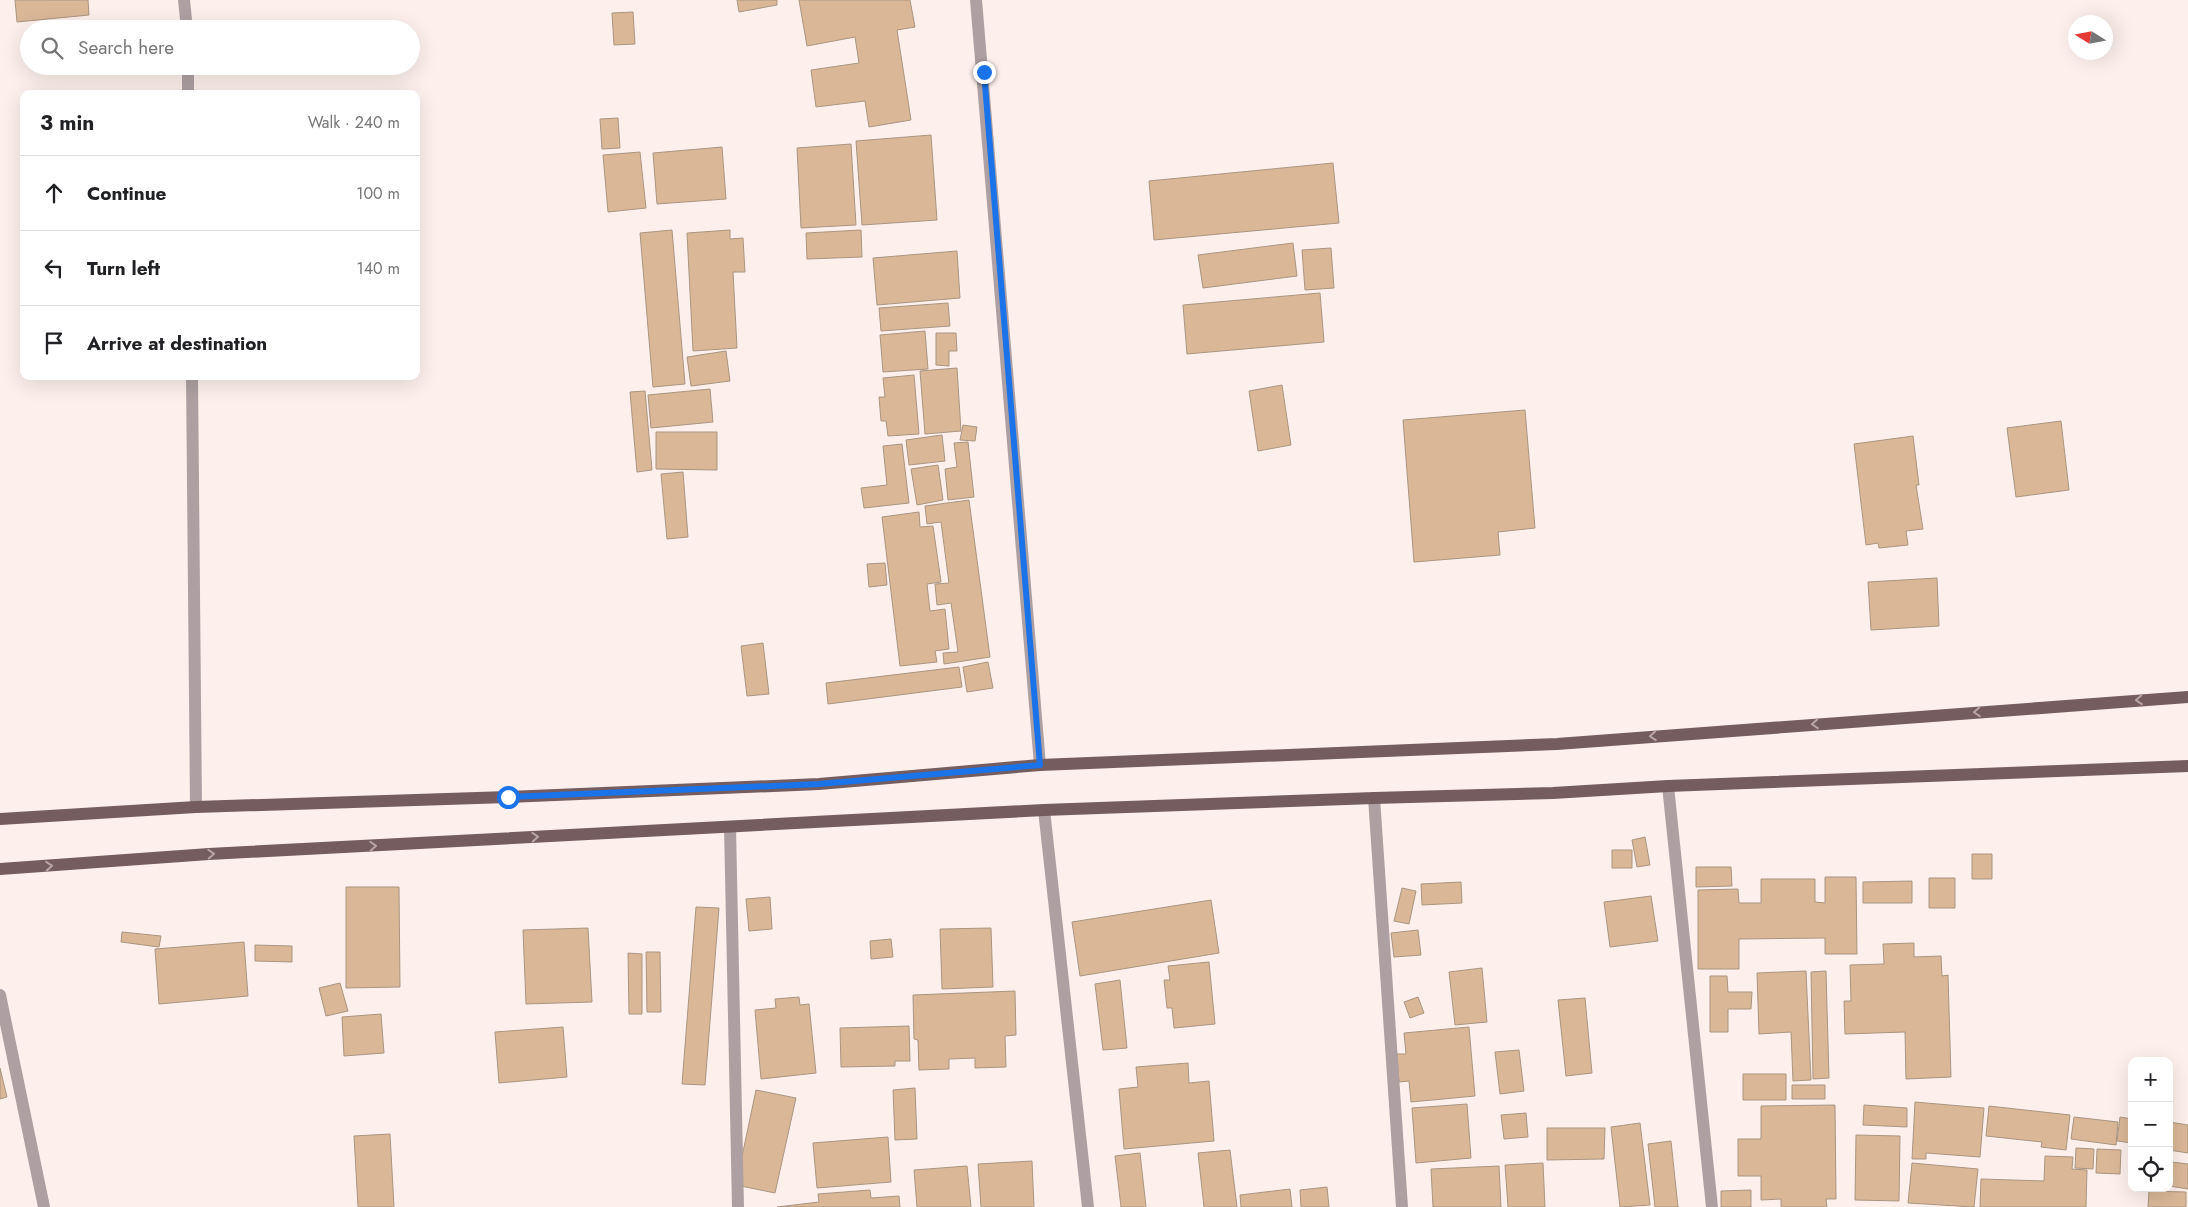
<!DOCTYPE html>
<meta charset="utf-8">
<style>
body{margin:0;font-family:Jost,sans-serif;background:#f6f6f6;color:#202124}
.controls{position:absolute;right:15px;bottom:15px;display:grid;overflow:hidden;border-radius:10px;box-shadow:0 5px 20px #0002}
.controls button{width:45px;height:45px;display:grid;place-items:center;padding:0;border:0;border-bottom:1px solid #e0e0e0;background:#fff;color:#202124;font:25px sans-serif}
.compass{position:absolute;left:2068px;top:15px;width:45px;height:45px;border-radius:50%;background:#fff;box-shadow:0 5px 20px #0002;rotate:281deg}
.stop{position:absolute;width:15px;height:15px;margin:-11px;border:4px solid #1a73e8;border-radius:50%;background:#fff}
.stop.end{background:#1a73e8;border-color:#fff;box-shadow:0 1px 5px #0008}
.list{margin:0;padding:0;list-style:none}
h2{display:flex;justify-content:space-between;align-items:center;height:65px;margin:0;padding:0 20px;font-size:21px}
h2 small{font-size:16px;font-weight:400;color:#757577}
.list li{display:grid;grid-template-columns:32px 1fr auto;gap:15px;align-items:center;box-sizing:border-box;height:75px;padding:0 20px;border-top:1px solid #e0e0e0}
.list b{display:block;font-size:19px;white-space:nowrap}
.list em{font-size:16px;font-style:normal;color:#757577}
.icon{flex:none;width:28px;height:28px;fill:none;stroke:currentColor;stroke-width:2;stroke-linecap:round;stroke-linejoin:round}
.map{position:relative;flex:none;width:2188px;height:1207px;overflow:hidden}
.search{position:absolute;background:#fff;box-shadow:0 5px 20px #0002;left:20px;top:20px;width:400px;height:55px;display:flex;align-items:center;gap:12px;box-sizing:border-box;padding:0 18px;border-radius:28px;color:#757577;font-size:19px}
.panel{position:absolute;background:#fff;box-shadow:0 5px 20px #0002;left:20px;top:90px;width:400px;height:290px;border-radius:10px}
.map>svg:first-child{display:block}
</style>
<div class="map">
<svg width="2188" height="1207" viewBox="0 0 2188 1207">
<rect width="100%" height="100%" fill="#fdf0ec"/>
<path fill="#dab797" stroke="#aa9581" d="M15,0H88L89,15L17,22Z
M737,0H777V5L739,12Z
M799,0H910L915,27L897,30L911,120L869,127L865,101L816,107L811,70L859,63L855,37L807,46Z
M633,12L635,44L614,45L612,13Z
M618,118L620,148L602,149L600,119Z
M931,135L937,220L862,225L856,141Z
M851,144L856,225L801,228L797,148Z
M722,147L726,199L657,204L653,153Z
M640,152L646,208L608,212L603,155Z
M1333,163L1339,223L1154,240L1149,181Z
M672,230L685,384L653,387L640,233Z
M730,230V239L743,238L745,272H733L737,348L693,351L687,233Z
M861,230L862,257L807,259L806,233Z
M1293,243L1297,276L1203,288L1198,255Z
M1331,248L1334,288L1305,290L1302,250Z
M957,251L960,298L877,305L873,258Z
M1320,293L1324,342L1187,354L1183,305Z
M948,303L950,326L881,331L879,308Z
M925,331L928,369L883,372L880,335Z
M936,333H956L957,351H949V366L936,365Z
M726,351L730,381L691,386L687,357Z
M957,368L961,431L925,434L920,371Z
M914,375L919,434L888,436L886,421H881L879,397H885L883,378Z
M1282,385L1291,445L1258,451L1249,391Z
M710,389L713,422L651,428L648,395Z
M645,391L652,470L637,472L630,392Z
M1525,410L1535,528L1498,532L1500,555L1414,562L1403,420Z
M2061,421L2069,490L2016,497L2007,428Z
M963,425L977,427L975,441L960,440Z
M656,432H717V470L656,469Z
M942,435L945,461L909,465L906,440Z
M1913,436L1919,485H1916L1923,529L1906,531L1908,545L1879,548L1878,543L1866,545L1854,444Z
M968,442L974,497L948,500L945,469L957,467L954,443Z
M902,444L909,503L864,508L861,488L887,485L883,446Z
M938,465L943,500L917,505L911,469Z
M683,472L688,537L667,539L661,474Z
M969,500L990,657L944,664L943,653L958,652L951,603L937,605L935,584L949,583L941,522L927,524L925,506Z
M919,512L920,527L933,526L941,582L927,584L930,611L945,609L949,649L935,651L937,662L900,666L882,517Z
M885,563L887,585L869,587L867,564Z
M1937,578L1939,626L1871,630L1868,582Z
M763,643L769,694L747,696L741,646Z
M988,662L993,688L967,692L963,667Z
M959,667L962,687L828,704L826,683Z
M1645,837L1650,865L1637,867L1632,840Z
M1612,850H1632V868H1612Z
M1972,854H1992V879H1972Z
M1696,867H1731L1732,886L1696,887Z
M1825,877H1856L1857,954H1825V938L1739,939V969H1698V890L1738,889L1739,903H1761V879H1815V902L1825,903Z
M1929,878H1955V908H1929Z
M1912,881V903H1863V882Z
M1461,882L1462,903L1422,905L1421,884Z
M346,887H399L400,987L346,988Z
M1402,888L1416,891L1409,924L1394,921Z
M1651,896L1658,941L1610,947L1604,902Z
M770,897L772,929L749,931L746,899Z
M1211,900L1219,953L1080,976L1072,922Z
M696,907L719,908L705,1085L682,1084Z
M588,928L592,1002L526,1004L523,930Z
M991,928L993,987L942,989L940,929Z
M1418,930L1421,955L1394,957L1391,933Z
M122,932L161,936L159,947L121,942Z
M891,939L893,957L871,959L870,941Z
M244,942L248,996L159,1004L155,949Z
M1914,943V957L1941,956L1942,976L1948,975L1951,1077L1906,1079L1905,1032L1845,1034L1844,1001H1851L1850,965L1884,964L1883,944Z
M255,945L292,946V962L255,961Z
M646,952H660L661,1012H647Z
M628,953L642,954V1014H629Z
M1209,962L1215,1024L1174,1028L1172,1008H1167L1164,980H1170L1168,966Z
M1482,968L1487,1022L1455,1025L1449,972Z
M1806,971L1811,1080L1793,1081L1791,1032L1759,1034L1757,973Z
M1826,971L1829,1078L1813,1079L1811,972Z
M1710,976H1727L1728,992H1752L1751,1009H1728V1032H1710Z
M1120,980L1127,1048L1103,1050L1095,984Z
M340,983L348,1011L326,1016L319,988Z
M1015,991L1016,1035L1005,1036L1006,1067L975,1068V1058L949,1059V1069L919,1070L918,1040L914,1039L913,995Z
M799,997L800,1005L809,1004L816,1073L761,1079L755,1010L776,1008L775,999Z
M1418,997L1424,1013L1410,1018L1404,1002Z
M1585,998L1592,1073L1566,1076L1558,1000Z
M381,1014L384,1053L344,1056L342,1017Z
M909,1026L910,1061H895V1066L841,1067L840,1028Z
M563,1027L567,1077L499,1083L495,1032Z
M1469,1027L1475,1096L1411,1102L1409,1081L1399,1082L1397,1054H1406L1404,1033Z
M1519,1050L1524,1091L1500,1094L1495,1052Z
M1188,1063L1189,1083L1209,1081L1214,1141L1124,1149L1119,1089L1138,1087L1136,1067Z
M0,1068L7,1097L0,1099Z
M1743,1074H1786V1100H1743Z
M1792,1085H1825V1099H1792Z
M915,1088L917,1139L895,1140L893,1090Z
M756,1090L796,1098L775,1193L736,1185Z
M1915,1102L1984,1108L1980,1157L1926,1153V1159H1912Z
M1467,1104L1471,1158L1416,1163L1412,1108Z
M1835,1105L1836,1199H1826L1827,1207H1781V1199L1761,1200V1176H1738V1139H1761V1106Z
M1864,1105L1907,1108V1127L1863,1125Z
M1989,1106L2070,1115L2066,1150L2041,1147L2042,1142L1986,1136Z
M1526,1113L1528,1137L1504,1139L1501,1115Z
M2074,1117L2118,1122L2116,1145L2071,1139Z
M2120,1117L2132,1119V1143L2117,1141Z
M2169,1122L2188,1125V1153L2169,1150Z
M1640,1123L1650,1205L1620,1207L1611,1127Z
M1547,1128H1605L1604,1159L1547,1160Z
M390,1134L394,1207H358L354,1136Z
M1856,1135L1900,1136L1899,1201L1855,1200Z
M888,1137L891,1182L817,1188L813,1143Z
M1671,1141L1678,1207H1655L1648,1144Z
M2076,1148L2094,1149L2093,1169L2075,1168Z
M2097,1149L2121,1150L2120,1174L2096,1173Z
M1230,1150L1237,1207H1204L1198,1153Z
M1140,1153L1146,1207H1121L1115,1156Z
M2045,1156L2073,1157L2072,1169L2087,1170L2086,1207H1980L1981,1179L2044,1181Z
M1032,1161L1034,1207H981L978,1164Z
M2172,1162L2188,1164V1189L2169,1186Z
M1543,1163L1545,1207H1508L1505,1165Z
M1912,1163L1978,1169L1974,1207L1908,1203Z
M967,1166L971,1207H917L914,1170Z
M1499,1166L1501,1207H1433L1431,1169Z
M1327,1187L1329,1207H1301L1300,1190Z
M1290,1189L1292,1207H1241L1240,1195Z
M870,1190L871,1198L899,1196L900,1207H777L819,1202L818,1194Z
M1751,1190V1207H1721V1191Z
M2149,1191L2186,1192V1207H2148Z"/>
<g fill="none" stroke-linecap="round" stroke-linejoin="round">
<path stroke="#aea0a2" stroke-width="12" d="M184,0L187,29
M976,0L1040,765
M188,66V94
M192,376L196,807
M1668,786L1712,1207
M1374,798L1402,1207
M1044,810L1088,1207
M730,827L738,1207
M0,995L44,1207"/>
<path stroke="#755c5f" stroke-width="12" d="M0,819L196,807L508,797L819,784L1040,765L1557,744L2188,697
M0,869L209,854L1044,810L1374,798L1553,793L1668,786L2188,766"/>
</g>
<defs><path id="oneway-chevron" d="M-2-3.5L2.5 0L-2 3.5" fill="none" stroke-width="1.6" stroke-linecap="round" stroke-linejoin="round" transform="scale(1.25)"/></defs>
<g stroke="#b9a6a6">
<use href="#oneway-chevron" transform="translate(2139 700) rotate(176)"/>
<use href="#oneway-chevron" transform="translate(1977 712) rotate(176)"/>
<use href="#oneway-chevron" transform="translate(1815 724) rotate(176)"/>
<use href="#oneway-chevron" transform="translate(1653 736) rotate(176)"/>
<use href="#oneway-chevron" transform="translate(535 837) rotate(-3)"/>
<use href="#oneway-chevron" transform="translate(373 846) rotate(-3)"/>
<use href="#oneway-chevron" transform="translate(211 854) rotate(-3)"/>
<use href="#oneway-chevron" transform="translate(49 866) rotate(-4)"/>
</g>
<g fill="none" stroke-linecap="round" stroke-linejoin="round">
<path stroke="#1a73e8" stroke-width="6" d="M508,797L819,784L1040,765L984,72"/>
</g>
</svg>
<div class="controls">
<button>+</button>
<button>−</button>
<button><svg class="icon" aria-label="locate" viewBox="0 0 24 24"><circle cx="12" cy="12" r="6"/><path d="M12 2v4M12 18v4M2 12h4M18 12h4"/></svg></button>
</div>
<svg class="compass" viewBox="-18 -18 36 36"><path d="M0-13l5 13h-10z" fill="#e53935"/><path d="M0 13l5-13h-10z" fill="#757577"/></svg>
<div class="stop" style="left:508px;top:797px"></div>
<div class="stop end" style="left:984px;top:72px"></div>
<div class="search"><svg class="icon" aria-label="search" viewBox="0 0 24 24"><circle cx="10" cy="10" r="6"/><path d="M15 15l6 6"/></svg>Search here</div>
<section class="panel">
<h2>3 min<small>Walk · 240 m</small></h2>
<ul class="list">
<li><svg class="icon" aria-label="ahead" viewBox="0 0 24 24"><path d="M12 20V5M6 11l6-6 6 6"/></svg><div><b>Continue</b></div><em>100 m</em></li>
<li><svg class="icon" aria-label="left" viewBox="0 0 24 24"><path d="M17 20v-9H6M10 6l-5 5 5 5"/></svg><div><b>Turn left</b></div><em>140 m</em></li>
<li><svg class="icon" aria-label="arrive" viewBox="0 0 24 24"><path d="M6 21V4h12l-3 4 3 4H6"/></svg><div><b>Arrive at destination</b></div></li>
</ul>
</section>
</div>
